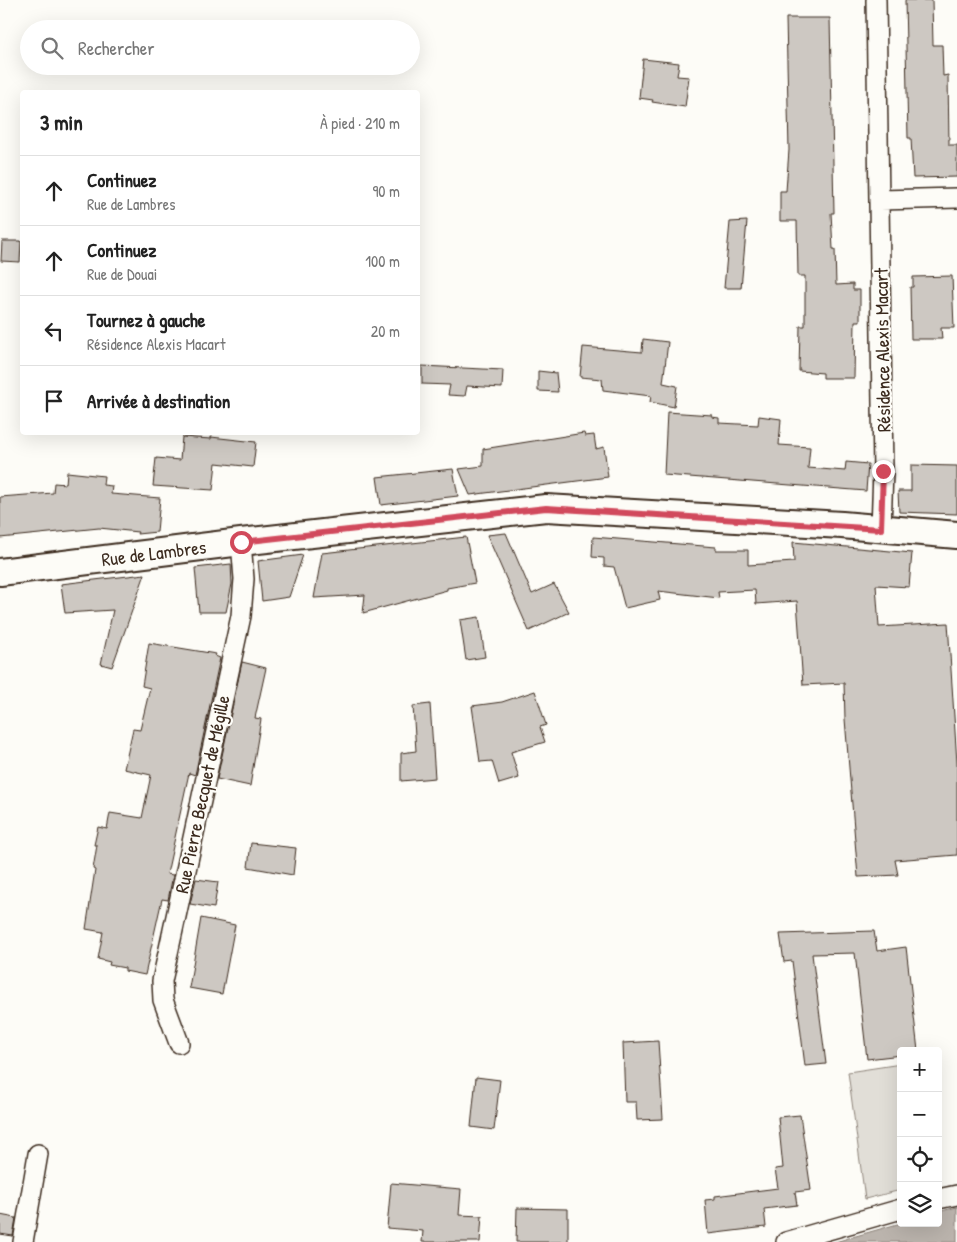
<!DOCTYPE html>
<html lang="fr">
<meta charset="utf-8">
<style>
body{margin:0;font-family:"Patrick Hand",sans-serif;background:#f2f2f2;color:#222}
.controls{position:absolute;right:15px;bottom:15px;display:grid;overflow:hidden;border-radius:5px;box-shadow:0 5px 20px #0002}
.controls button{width:45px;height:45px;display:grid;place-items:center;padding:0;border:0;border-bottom:1px solid #e0e0e0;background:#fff;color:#222;font:25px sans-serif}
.stop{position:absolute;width:15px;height:15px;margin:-11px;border:4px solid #d1495b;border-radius:50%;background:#fff}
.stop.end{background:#d1495b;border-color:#fff;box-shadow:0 1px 5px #0008}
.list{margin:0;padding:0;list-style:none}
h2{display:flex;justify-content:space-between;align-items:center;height:65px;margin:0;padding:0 20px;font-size:21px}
h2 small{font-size:16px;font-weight:400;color:#767676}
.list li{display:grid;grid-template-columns:32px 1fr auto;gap:15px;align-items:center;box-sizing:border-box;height:70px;padding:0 20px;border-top:1px solid #e0e0e0}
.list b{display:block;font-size:19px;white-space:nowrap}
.list p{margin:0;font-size:16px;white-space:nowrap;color:#767676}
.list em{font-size:16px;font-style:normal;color:#767676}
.icon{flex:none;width:28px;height:28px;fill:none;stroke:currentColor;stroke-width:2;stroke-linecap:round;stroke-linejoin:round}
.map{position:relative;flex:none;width:957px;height:1242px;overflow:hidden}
.search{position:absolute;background:#fff;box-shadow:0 5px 20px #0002;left:20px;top:20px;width:400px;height:55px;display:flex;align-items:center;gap:12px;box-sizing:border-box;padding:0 18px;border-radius:28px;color:#767676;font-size:19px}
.panel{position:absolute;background:#fff;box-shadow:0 5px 20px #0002;left:20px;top:90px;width:400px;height:345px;border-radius:5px}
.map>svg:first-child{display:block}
</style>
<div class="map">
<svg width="957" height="1242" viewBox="0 0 957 1242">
<rect width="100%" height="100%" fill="#fdfcf7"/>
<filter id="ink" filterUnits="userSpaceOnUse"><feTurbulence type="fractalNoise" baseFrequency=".02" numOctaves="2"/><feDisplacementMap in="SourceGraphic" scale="10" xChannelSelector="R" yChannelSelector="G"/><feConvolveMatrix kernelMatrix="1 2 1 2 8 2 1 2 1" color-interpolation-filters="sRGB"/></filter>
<g filter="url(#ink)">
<path fill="#e1ded7" stroke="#8e847a" d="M901,1064V1190L865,1199L848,1072Z"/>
<path fill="#bbb4ad" stroke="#887d74" d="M957,1207V1242H835L901,1223H938V1212Z"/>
<path fill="#cdc8c2" stroke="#3b2a1e" d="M905,0H932L933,45H942L943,76L948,75L949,145H957V177L913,178L911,138H908Z
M786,18H830L834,213H831L833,249H835L836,285L853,284V290H860V321H855L854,378H823V373L799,371L800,326H805V276H798L797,221H780V191H786L789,150Z
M643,59L679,63L677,76L689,77L685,107L652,102L653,100L639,98Z
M747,221L741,288H724L730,222Z
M2,241H21L20,262L1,261Z
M952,276L954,328H941L942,339H911L910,287H913V277Z
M643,339L668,342L663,383L677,386L674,407L650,402L651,396L603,390L602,379L580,377L583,347L642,352Z
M422,366L503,370L502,388L467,386L465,396L448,395L450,385L422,384Z
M538,371L556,373L558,392L538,391Z
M667,412L712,415V417L719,418V423L758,425L759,416L781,419L779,445L810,447L808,468L845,471L846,462L868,464L866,491L664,475Z
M584,433L585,436L594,435L596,449L604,447L608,477L470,495L459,469L483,466V449Z
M182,437L211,439V437L256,442L253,467L216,463L213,490L153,486L156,458L180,460Z
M911,465L957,466V514L899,512L898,491H911Z
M453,469L458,496L381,505L377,477Z
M67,472L104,476L103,485L112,486L111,494L160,498L157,532L137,534L138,532L99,528L0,538V497L53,493L54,483L66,484Z
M506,533L532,594L554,584L569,612L529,631L487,535Z
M466,537L475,583L447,588V590L363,613L365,595L314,598L322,553Z
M593,537L716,547V550H748V565L794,562L793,542L912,553L909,587L876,585L879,627L948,623L957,763V855L895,860L898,875L858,877L845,719L844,683L803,685L797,601L756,604L755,590L718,592L719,598L658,591L660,600L625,608L614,567L604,566V558L592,557Z
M303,555L289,597L262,601L258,561Z
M231,564L232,584L226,612H199L195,568Z
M145,574L112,667L101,664L113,610L65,613L61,584Z
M479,617L485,657L466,660L460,620Z
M149,643L216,654L215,656L220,658L195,775L189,773L167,874L173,875L168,900L162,899L145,975L125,971V968L109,965L110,962L98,959L103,932L86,929L95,870L93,869L97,845H94L98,827L107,829L110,813L142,818L151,775L124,769L133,729L140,730L150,688L142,686Z
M242,662L266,668L255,718L261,719L250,786L217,779Z
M535,691L546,725L540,727L545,742L511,752L519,778L499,784L492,761L480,762L472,706L502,702Z
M430,704L435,778L401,781V753L416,751L413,706Z
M251,843L296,848L293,875L248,867Z
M196,879L218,882L214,908L190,904Z
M201,918L235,925L222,994L189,988Z
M874,931L877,951L906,947L918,1051H901V1055L867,1059L855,953L812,954L826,1064L805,1066L792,961L784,962L780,934Z
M658,1041L663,1119L637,1120L636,1102H625L623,1043Z
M476,1077L500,1080L494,1130L471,1127Z
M800,1115L811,1190L795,1192L797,1205L764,1209L766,1227L708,1234L705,1200L715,1199V1196L778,1188L775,1169L783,1168L778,1117Z
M391,1183L461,1189L459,1215L482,1216L480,1242H422L423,1231L387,1228Z
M517,1208L568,1209V1242H516Z
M0,1215L16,1218L13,1236L0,1234Z"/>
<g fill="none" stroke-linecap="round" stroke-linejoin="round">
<defs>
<path id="street" d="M876,0L883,471L881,529
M880,200L957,198
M179,1043L163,1000L162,981L241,616L244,579L241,542
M938,1199L957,1195
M23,1242L38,1154
M786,1242L901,1209"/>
<g id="secondary">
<path id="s1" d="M0,572L241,542L546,508L842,525L957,535"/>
</g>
</defs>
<use href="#street" stroke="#3b2a1e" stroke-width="22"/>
<use href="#secondary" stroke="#3b2a1e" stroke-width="30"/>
<use href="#street" stroke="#fdfcf7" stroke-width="19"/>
<use href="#secondary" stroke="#fdfcf7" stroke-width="26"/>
</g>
</g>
<g fill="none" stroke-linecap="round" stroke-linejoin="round" filter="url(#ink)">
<path stroke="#d1495b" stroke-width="6" d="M241,542L546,508L881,529L883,471"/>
</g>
<g text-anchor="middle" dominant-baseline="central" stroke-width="4.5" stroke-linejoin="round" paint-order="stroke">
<g font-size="19" fill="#3b2a1e" stroke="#fdfcf7">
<text transform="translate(882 350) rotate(-91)">Résidence Alexis Macart</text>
<text stroke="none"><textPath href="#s1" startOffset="155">Rue de Lambres</textPath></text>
<text transform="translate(202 794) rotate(-78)">Rue Pierre Becquet de Mégille</text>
</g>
</g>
</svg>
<div class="controls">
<button>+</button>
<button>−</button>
<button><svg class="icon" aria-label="locate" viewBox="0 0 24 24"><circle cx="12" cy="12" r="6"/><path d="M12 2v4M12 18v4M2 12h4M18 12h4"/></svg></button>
<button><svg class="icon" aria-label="layers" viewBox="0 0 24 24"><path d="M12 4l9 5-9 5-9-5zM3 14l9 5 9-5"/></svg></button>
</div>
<div class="stop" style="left:241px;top:542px"></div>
<div class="stop end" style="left:883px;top:471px"></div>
<div class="search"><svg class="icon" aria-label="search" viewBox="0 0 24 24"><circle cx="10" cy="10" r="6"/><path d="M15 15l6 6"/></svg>Rechercher</div>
<section class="panel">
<h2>3 min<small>À pied · 210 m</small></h2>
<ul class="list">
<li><svg class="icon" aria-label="ahead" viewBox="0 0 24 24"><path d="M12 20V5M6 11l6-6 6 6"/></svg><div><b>Continuez</b><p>Rue de Lambres</p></div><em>90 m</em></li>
<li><svg class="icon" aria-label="ahead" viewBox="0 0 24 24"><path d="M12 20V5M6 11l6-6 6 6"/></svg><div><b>Continuez</b><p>Rue de Douai</p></div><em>100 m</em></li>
<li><svg class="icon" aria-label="left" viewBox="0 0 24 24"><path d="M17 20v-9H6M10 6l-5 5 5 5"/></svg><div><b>Tournez à gauche</b><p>Résidence Alexis Macart</p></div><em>20 m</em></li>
<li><svg class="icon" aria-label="arrive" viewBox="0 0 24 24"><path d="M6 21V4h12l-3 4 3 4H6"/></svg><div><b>Arrivée à destination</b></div></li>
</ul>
</section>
</div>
